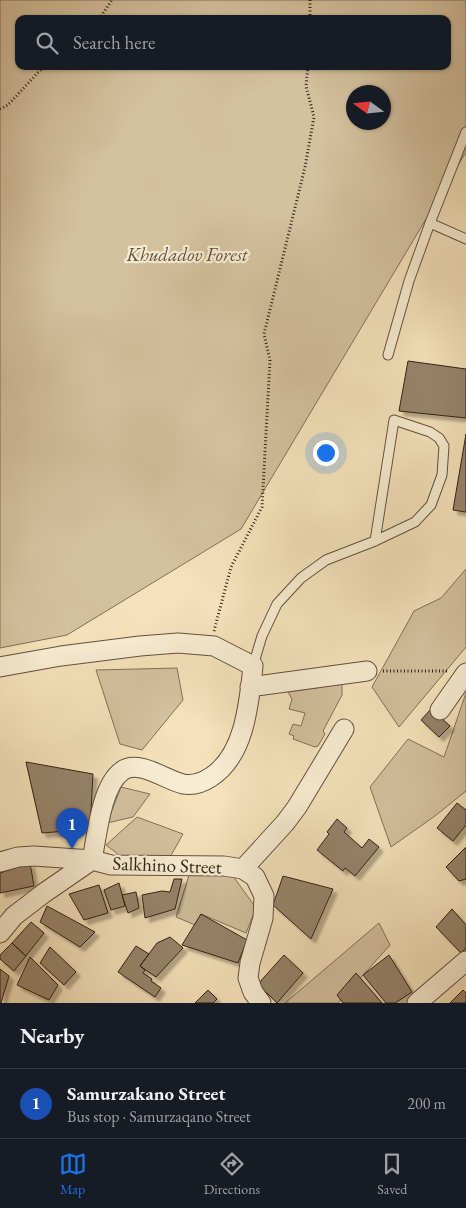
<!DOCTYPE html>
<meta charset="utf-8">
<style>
body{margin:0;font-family:"EB Garamond",serif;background:#242831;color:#f1f3f6}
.compass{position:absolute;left:346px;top:85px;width:45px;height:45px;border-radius:50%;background:#171b24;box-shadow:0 1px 4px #0004;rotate:285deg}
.you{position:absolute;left:325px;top:452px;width:18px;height:18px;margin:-12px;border:4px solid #fff;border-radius:50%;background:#1a73e8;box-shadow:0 0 0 8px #1a73e833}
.badge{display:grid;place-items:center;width:32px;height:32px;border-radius:50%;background:#1a73e8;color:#fff;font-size:16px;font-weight:700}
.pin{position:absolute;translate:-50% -41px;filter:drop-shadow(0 1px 2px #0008)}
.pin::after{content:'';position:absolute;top:26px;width:18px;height:15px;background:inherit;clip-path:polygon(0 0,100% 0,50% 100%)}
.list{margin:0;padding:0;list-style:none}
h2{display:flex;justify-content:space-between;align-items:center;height:65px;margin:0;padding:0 20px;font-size:21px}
h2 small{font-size:16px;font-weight:400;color:#9ea1a6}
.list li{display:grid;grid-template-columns:32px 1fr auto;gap:15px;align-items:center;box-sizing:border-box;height:70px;padding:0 20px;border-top:1px solid #363941}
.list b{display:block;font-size:19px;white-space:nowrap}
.list p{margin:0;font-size:16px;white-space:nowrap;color:#9ea1a6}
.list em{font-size:16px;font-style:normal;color:#9ea1a6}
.icon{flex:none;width:28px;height:28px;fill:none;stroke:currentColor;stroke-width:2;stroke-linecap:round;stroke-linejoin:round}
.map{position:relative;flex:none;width:466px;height:1003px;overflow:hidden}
.search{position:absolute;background:#171b24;box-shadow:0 1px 4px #0004;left:15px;right:15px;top:15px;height:55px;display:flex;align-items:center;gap:12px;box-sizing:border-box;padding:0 18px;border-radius:10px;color:#9ea1a6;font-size:19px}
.sheet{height:135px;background:#171b24}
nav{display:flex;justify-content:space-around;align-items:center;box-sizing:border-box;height:70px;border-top:1px solid #363941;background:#171b24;font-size:14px;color:#9ea1a6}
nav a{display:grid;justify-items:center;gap:2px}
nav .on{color:#1a73e8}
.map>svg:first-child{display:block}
</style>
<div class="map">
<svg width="466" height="1003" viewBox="0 0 466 1003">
<defs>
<filter id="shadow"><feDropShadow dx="4.5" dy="4.5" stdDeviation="1" flood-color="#0004"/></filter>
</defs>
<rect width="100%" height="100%" fill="#f5e2ba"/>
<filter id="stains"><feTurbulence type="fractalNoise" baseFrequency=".004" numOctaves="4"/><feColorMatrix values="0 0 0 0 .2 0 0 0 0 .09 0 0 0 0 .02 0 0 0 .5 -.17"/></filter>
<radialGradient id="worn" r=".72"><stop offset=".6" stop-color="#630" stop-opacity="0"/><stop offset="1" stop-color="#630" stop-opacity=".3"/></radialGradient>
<path fill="#d4c19e" stroke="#82705a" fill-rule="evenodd" d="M0,0H466V152L241,529L67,635L0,648ZM19,19H447V66H19ZM354,92H384V122H354Z
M466,569V647L399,727L372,687L414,611L441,598Z
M177,668L183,700L142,750L120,744L96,670Z
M342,684V695L323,731L325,734L318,746L315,747L293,739L294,736L289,734L293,724L301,726L305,713L289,709L292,699L288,692Z
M466,693V791L435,816L391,847L370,787L408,739L444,757Z
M121,787L150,794L133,817L107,823Z
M137,817L183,834L169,859L127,861L106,845Z
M190,872L233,876L256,908L246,933L201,914L195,925L176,917Z
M379,923L390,945L338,1003H285Z"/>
<path fill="#97846c" stroke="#311f17" filter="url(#shadow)" d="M408,361L466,369V418L399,411Z
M466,434V512L453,510Z
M431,709L450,726L439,737L421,720Z
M26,762L93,774L90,829L42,833Z
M457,803L466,810V825L453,841L437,828Z
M337,819L347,828L344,832L362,848L369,839L379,847L355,876L345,868L343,871L317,850L329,834L327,832Z
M466,847V879L459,881L446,867Z
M30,863L34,886L0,893V873Z
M283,876L333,889L311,939L273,905Z
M174,879H182L175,909L145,918L142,895L162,891L170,892Z
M119,883L125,906L111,910L104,890Z
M99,885L108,913L84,920L69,894Z
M136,892L139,908L128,913L122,895Z
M47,906L95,932L80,947L40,922Z
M452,909L466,925V948L461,953L436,927Z
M201,914L247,940L238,963L182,945Z
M31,922L44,933L26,956L12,943Z
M170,937L183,948L156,977L140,966L157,943Z
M12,943L26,956L14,971L0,959V955Z
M136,946L149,954L140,966L145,970L143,973L152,979L151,981L161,988L155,997L118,972Z
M50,947L76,972L64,985L40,963Z
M284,955L303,973L277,1003L258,984Z
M389,955L412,992L395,1003H386L363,975Z
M30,957L58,985L49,1000L17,985Z
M0,969L9,976L1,1003H0Z
M356,973L382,1003H343L337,995Z
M208,990L217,999L213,1003H195Z
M463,990L466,993V1003H450Z"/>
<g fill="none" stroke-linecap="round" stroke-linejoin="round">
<defs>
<path id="service" d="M466,132L430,223L466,239
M388,355L409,281L430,223
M253,666L262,636L277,604L301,578L326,560L375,541L415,522L431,505L442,475L444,446L439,438L430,432L394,420L375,541"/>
<path id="minor" d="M0,667L61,656L140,646L178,643L214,646L253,666C249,703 245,755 211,777C202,783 194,786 183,784C166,780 138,759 122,771C101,786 97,836 92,860
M250,687L367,671
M440,710L466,673
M0,862L18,857L34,856L92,860L111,865L224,866L243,869L255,877L264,896L263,918L250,963L248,978L253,992L261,1003
M243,869L285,823L297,807L344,729
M0,933L14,916L44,893L92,860
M417,1003L466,961"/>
</defs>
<use href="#service" stroke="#625040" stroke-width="11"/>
<use href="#minor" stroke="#625040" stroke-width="21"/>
<path stroke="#311f17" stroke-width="3" stroke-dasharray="1 2.5" stroke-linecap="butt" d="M310,0V19
M99,19L112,0
M0,109L8,105L44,66
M214,631L231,567L262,507L270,360L264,334L305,167L314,117L306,86L308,66
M383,671H449"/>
<use href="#service" stroke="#f8ecd2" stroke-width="9"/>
<use href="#minor" stroke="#f8ecd2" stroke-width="19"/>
</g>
<g text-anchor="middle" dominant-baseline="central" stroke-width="4.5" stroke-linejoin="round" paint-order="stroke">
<g font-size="19" font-style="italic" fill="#625040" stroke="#f8ecd2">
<text x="187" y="254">Khudadov Forest</text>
</g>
<g font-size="19" fill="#311f17" stroke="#f8ecd2">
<text transform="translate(167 865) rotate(2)">Salkhino Street</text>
</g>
</g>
<rect width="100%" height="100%" filter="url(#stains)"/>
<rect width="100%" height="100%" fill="url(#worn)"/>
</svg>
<svg class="compass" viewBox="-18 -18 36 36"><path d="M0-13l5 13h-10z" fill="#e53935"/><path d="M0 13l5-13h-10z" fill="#9ea1a6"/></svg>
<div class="you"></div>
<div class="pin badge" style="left:72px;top:849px;background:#1a4fb4">1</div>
<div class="search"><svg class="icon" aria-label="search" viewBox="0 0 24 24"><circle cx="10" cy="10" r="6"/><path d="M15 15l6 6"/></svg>Search here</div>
</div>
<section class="sheet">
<h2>Nearby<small></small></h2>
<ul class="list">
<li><span class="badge" style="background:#1a4fb4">1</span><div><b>Samurzakano Street</b><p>Bus stop · Samurzaqano Street</p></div><em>200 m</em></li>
</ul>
</section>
<nav>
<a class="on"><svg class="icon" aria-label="map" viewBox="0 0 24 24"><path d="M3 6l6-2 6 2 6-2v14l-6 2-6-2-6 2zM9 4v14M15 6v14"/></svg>Map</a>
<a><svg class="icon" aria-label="directions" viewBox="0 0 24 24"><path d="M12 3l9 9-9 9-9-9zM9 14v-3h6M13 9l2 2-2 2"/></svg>Directions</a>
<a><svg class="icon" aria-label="saved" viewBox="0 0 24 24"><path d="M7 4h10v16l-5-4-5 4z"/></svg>Saved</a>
</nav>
